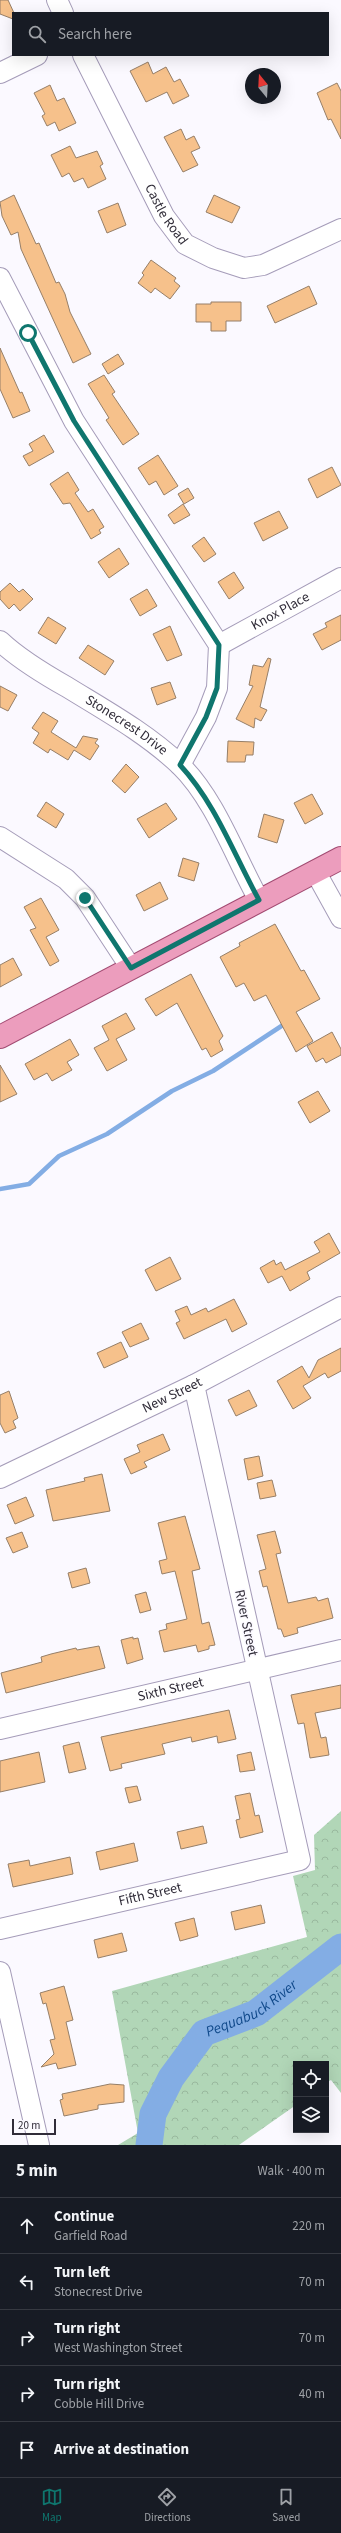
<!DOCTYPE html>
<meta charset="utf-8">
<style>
body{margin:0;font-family:"Source Sans 3",sans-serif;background:#20242c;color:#f1f3f6}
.controls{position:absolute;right:12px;bottom:12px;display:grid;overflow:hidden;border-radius:0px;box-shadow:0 4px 16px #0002}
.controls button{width:36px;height:36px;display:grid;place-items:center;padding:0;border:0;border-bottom:1px solid #363941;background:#171b24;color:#f1f3f6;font:20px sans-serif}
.compass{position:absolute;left:245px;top:68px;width:36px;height:36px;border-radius:50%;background:#171b24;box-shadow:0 4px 16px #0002;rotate:342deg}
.scale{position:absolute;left:12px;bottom:10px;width:44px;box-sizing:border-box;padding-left:4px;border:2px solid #312d39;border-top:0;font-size:11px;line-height:14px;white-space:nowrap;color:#312d39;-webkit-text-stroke:3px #fbf9ff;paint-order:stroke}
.stop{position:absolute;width:12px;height:12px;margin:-9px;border:3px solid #0f766e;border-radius:50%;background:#fff}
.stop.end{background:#0f766e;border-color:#fff;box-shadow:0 1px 4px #0008}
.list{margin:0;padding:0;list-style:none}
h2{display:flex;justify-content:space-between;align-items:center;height:52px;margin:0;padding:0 16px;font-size:17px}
h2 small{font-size:13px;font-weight:400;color:#9ea1a6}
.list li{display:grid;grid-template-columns:26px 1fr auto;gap:12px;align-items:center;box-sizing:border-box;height:56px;padding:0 16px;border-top:1px solid #363941}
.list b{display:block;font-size:15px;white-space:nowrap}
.list p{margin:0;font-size:13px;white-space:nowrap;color:#9ea1a6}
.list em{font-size:13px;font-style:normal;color:#9ea1a6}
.icon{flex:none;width:22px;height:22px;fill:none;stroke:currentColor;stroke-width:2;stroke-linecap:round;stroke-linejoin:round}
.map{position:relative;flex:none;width:341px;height:2145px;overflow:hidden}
.search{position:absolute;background:#171b24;box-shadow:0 4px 16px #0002;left:12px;right:12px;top:12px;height:44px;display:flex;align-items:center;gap:10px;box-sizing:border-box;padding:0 14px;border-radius:0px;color:#9ea1a6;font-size:15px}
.sheet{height:332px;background:#171b24}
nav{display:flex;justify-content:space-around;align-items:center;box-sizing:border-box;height:56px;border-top:1px solid #363941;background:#171b24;font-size:11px;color:#9ea1a6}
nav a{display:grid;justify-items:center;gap:2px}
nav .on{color:#0f766e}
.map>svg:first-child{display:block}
</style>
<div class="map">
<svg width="341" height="2145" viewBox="0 0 341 2145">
<defs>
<pattern id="forest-crowns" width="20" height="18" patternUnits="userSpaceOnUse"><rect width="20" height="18" fill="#b1d6b7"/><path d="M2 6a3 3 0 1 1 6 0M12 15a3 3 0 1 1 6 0" fill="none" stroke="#99b89e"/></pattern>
</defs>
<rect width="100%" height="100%" fill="#fbf9ff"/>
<path fill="url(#forest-crowns)" d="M341,1811V2093L331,2080L326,2083V2064H296V2105L239,2145H118L138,2133L112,1991L307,1937L293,1876L315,1870L314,1835Z"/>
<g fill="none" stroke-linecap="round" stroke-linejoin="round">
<path stroke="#83ade4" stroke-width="4.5" d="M0,1189L29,1184L59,1156L107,1134L172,1091L213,1071L286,1023"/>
<path stroke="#83ade4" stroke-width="27" id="s1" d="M149,2145L153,2114L171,2078L204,2033L256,2013L341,1947"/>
</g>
<path fill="#f6c18b" stroke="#967f68" d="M0,0H8L14,13L13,19L0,14Z
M148,62L153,74L166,67L174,82L180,79L189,96L173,104L167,92L146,102L130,71Z
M337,83L341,91V139L331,119L328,120L317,93Z
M50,85L57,101L64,98L76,123L59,131L55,122L47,126L42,116L45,114L34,93Z
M181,129L186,140L194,136L200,148L191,152L198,165L183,172L164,137Z
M70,146L76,158L97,151L103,164L100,166L106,179L88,188L83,178L74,182L69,173L62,177L51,155Z
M14,195L36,244L39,243L56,283L59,282L65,294L70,312L91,354L73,363L21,249L18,232L11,235L2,216L0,202Z
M214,195L240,207L232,223L206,212Z
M118,203L126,225L107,233L98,211Z
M151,260L176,278L174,281L180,286L170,299L155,288L151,293L138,283L144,275L142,273Z
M309,286L317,304L275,323L267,306Z
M211,302H241V321H226V331H211V322H196V304H211Z
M0,348L20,393L22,392L30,411L13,418L0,389Z
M118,354L124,364L108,374L102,364Z
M104,375L115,392L112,394L139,434L123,445L106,420L109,418L88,384Z
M44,435L54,452L29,466L23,456L33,451L29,444Z
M158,455L178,486L164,495L156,481L149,485L138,468Z
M332,467L341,485L317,498L308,479Z
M68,472L79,490L75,493L88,512L93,509L104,527L99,530L101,533L91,539L70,503L63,504L50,484Z
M188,488L194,498L184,504L178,494Z
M183,504L190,515L174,524L168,515Z
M279,511L288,528L263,541L254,523Z
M204,537L216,554L204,562L192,546Z
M119,548L129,564L109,578L98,562Z
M234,572L244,588L229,599L218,582Z
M10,583L19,592L23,589L33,599L20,611L14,604L9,609L0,599V592Z
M147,589L157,606L140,616L130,599Z
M341,615V640L322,650L313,634L327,627L325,623Z
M48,617L66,628L56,644L38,633Z
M170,626L182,655L167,661L153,634Z
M88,645L114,661L105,675L79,658Z
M268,658L271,659L260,707L267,710L261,721L255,718L254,728L236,719L253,686L249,685L253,665L263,667Z
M170,682L176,698L157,705L151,688Z
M0,686L17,695L8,711L0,707Z
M43,712L58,721L51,732L76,748L83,736L98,739L95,743L99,746L90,760L74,750L68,760L50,749L48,753L33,743L39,733L32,728Z
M228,741L254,742L253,755H246L245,762H227Z
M126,764L139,777L125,793L112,781Z
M312,794L323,814L305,824L294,803Z
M46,802L64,814L56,828L37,816Z
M166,803L177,819L149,838L137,819Z
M264,814L284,820L277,843L258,837Z
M183,858L199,863L194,881L178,876Z
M160,882L168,899L144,911L136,895Z
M41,898L59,930L46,937L59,961L50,966L30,930L36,928L24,907Z
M275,924L301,971L304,970L320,999L296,1012L313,1041L296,1052L266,995L254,1001L244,983L236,987L220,957L240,946L239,943Z
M13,958L22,975L0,987V965Z
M191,974L223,1036L219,1041L223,1050L211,1057L206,1048L202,1050L177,1003L156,1016L145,999Z
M126,1013L135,1029L116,1039L127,1060L107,1071L94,1048L109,1040L102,1026Z
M332,1032L341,1049V1055L326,1063L323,1058L316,1062L307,1046Z
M70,1039L79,1055L67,1062L72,1070L52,1081L47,1073L34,1080L25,1064Z
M0,1065L17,1094L0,1102Z
M318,1091L330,1111L310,1123L298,1102Z
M329,1233L340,1253L307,1272L310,1279L290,1291L282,1276L268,1283L260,1268L274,1260L276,1265L281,1262L285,1270L320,1252L314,1242Z
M170,1257L181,1279L156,1291L145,1270Z
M234,1299L247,1324L232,1332L226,1319L184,1339L176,1323L180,1321L175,1311L187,1306L191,1315L206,1308L208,1312Z
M141,1323L149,1339L130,1347L122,1332Z
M121,1342L128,1357L104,1368L97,1353Z
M341,1348V1371L328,1378L325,1373L303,1386L311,1398L293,1409L277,1381L302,1366L309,1378L318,1360Z
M249,1390L257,1406L236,1416L228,1400Z
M9,1391L18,1418L13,1421L16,1428L5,1433L0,1423V1395Z
M163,1434L170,1450L144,1462L147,1467L131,1474L124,1459L140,1452L137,1445Z
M259,1456L263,1476L248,1480L244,1459Z
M102,1474L110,1511L53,1521L46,1490L85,1481L84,1478Z
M272,1480L276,1496L260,1499L257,1483Z
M26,1497L34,1516L15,1524L7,1505Z
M185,1516L200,1569L192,1571L202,1624L209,1622L215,1645L209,1646V1649L198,1652L196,1645L164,1652L159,1631L167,1629L166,1624L187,1619L175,1571L162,1574L159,1561L167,1559L158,1523Z
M275,1531L281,1553L276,1554L288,1603L316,1597L318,1601L328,1598L333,1618L297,1628L298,1633L284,1637L281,1629H278L267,1586L263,1587L259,1571L266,1569L257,1535Z
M22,1532L28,1547L13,1553L6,1538Z
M86,1568L90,1583L72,1588L68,1573Z
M146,1592L151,1610L140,1613L135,1595Z
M133,1637V1639L138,1638L143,1659L127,1664L121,1640Z
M99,1646L105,1668L6,1693L1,1673L42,1662L41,1657L51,1654L76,1648L77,1650Z
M341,1685V1708L315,1713L321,1738L326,1737L329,1755L310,1758L304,1723L298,1724L291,1695Z
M229,1710L236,1739L218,1743L217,1736L192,1742L191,1737L162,1744L165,1754L121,1764L122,1768L110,1771L101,1737Z
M79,1742L86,1769L69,1773L63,1746Z
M39,1752L45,1782L0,1792V1761Z
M251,1752L255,1770L240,1772L237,1755Z
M137,1786L141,1800L129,1803L125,1788Z
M250,1793L255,1816L259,1815L263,1832L240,1838L236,1820L240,1819L235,1796Z
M203,1826L207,1843L181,1849L177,1832Z
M134,1843L138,1861L100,1870L96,1852Z
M70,1857L73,1874L13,1887L8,1864L29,1860L30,1866Z
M261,1905L265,1923L235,1930L231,1912Z
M194,1918L198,1936L180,1941L175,1923Z
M122,1933L127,1951L98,1958L94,1940Z
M64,1986L73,2020L66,2022L76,2065L58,2069L56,2063L41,2067L54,2054L50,2040L55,2039L46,2003L43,2004L40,1993Z
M110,2084L124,2085V2102L98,2105V2109L64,2116L60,2100L63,2099L62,2094Z"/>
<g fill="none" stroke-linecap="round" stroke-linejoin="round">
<defs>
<g id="minor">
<path d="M57,0L63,13"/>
<path id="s2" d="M83,55L164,216L185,244L213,258L244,268L263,265L341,229"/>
<path d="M0,73L37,55"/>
<path d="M0,278L74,421L219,645L217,688L206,717L180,765"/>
<path id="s3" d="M0,641C19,659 44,674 67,687C106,711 146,733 180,765C215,799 235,857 259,900"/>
<path id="s4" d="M219,645L341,578"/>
<path d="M0,837L66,879L85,898L131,968"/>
<path d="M315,871L341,918"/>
<path id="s5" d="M0,1478L194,1385L341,1307"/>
<path id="s6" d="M0,1729L341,1650"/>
<path id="s7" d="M0,1929L300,1860L194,1385"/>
<path d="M0,1972L39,2145"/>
</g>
<path id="major" d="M0,1037L341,858"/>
</defs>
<use href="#minor" stroke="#a59cb9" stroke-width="22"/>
<use href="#major" stroke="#a24b72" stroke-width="24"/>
<use href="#minor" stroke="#fff" stroke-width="20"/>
<use href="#major" stroke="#ec9dbd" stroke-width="22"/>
</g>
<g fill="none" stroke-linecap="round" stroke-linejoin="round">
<path stroke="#0f766e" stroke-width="5" d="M28,333L74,421L219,645L217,688L206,717L180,765C216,804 234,855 259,900L131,968L85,898"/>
</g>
<g text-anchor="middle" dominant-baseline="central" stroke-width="3" stroke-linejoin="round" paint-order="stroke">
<g font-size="14" fill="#312d39" stroke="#fbf9ff">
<text stroke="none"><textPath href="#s2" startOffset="180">Castle Road</textPath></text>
<text stroke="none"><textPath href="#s4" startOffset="70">Knox Place</textPath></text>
<text stroke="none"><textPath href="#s3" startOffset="152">Stonecrest Drive</textPath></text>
<text stroke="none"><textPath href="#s5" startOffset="191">New Street</textPath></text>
<text transform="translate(246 1623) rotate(78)">River Street</text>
<text stroke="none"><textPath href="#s6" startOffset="175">Sixth Street</textPath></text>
<text stroke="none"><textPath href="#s7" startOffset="154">Fifth Street</textPath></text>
</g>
<g font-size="15" font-style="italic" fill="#114a8b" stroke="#fbf9ff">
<text stroke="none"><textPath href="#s1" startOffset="181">Pequabuck River</textPath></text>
</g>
</g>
</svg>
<div class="controls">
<button><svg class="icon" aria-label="locate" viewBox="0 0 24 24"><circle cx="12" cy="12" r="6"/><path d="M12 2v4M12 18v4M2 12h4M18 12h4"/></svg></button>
<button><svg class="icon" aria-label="layers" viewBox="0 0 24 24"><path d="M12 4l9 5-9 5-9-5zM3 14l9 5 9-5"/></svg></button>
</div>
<svg class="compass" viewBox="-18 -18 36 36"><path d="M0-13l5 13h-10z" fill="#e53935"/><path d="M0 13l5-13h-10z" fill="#9ea1a6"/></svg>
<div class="scale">20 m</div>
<div class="stop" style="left:28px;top:333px"></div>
<div class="stop end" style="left:85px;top:898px"></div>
<div class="search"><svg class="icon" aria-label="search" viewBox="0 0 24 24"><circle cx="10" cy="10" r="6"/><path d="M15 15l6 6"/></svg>Search here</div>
</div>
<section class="sheet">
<h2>5 min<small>Walk · 400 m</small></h2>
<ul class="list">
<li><svg class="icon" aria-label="ahead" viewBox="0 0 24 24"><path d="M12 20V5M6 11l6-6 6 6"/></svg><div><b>Continue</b><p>Garfield Road</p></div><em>220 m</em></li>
<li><svg class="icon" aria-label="left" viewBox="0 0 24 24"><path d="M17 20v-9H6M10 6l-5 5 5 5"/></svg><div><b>Turn left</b><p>Stonecrest Drive</p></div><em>70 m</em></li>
<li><svg class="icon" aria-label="right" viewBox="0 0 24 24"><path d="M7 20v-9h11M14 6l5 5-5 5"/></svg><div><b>Turn right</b><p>West Washington Street</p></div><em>70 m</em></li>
<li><svg class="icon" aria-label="right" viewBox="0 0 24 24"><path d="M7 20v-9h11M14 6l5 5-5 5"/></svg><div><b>Turn right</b><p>Cobble Hill Drive</p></div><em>40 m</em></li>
<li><svg class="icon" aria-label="arrive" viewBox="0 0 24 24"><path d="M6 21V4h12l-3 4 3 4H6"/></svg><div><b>Arrive at destination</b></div></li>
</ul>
</section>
<nav>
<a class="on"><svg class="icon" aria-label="map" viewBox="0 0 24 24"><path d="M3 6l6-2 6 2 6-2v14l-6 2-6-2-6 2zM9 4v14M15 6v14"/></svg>Map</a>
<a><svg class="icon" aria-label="directions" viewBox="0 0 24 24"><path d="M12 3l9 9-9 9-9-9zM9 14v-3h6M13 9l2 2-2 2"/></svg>Directions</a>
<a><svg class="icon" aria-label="saved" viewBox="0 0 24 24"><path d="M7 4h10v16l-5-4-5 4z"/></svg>Saved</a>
</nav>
